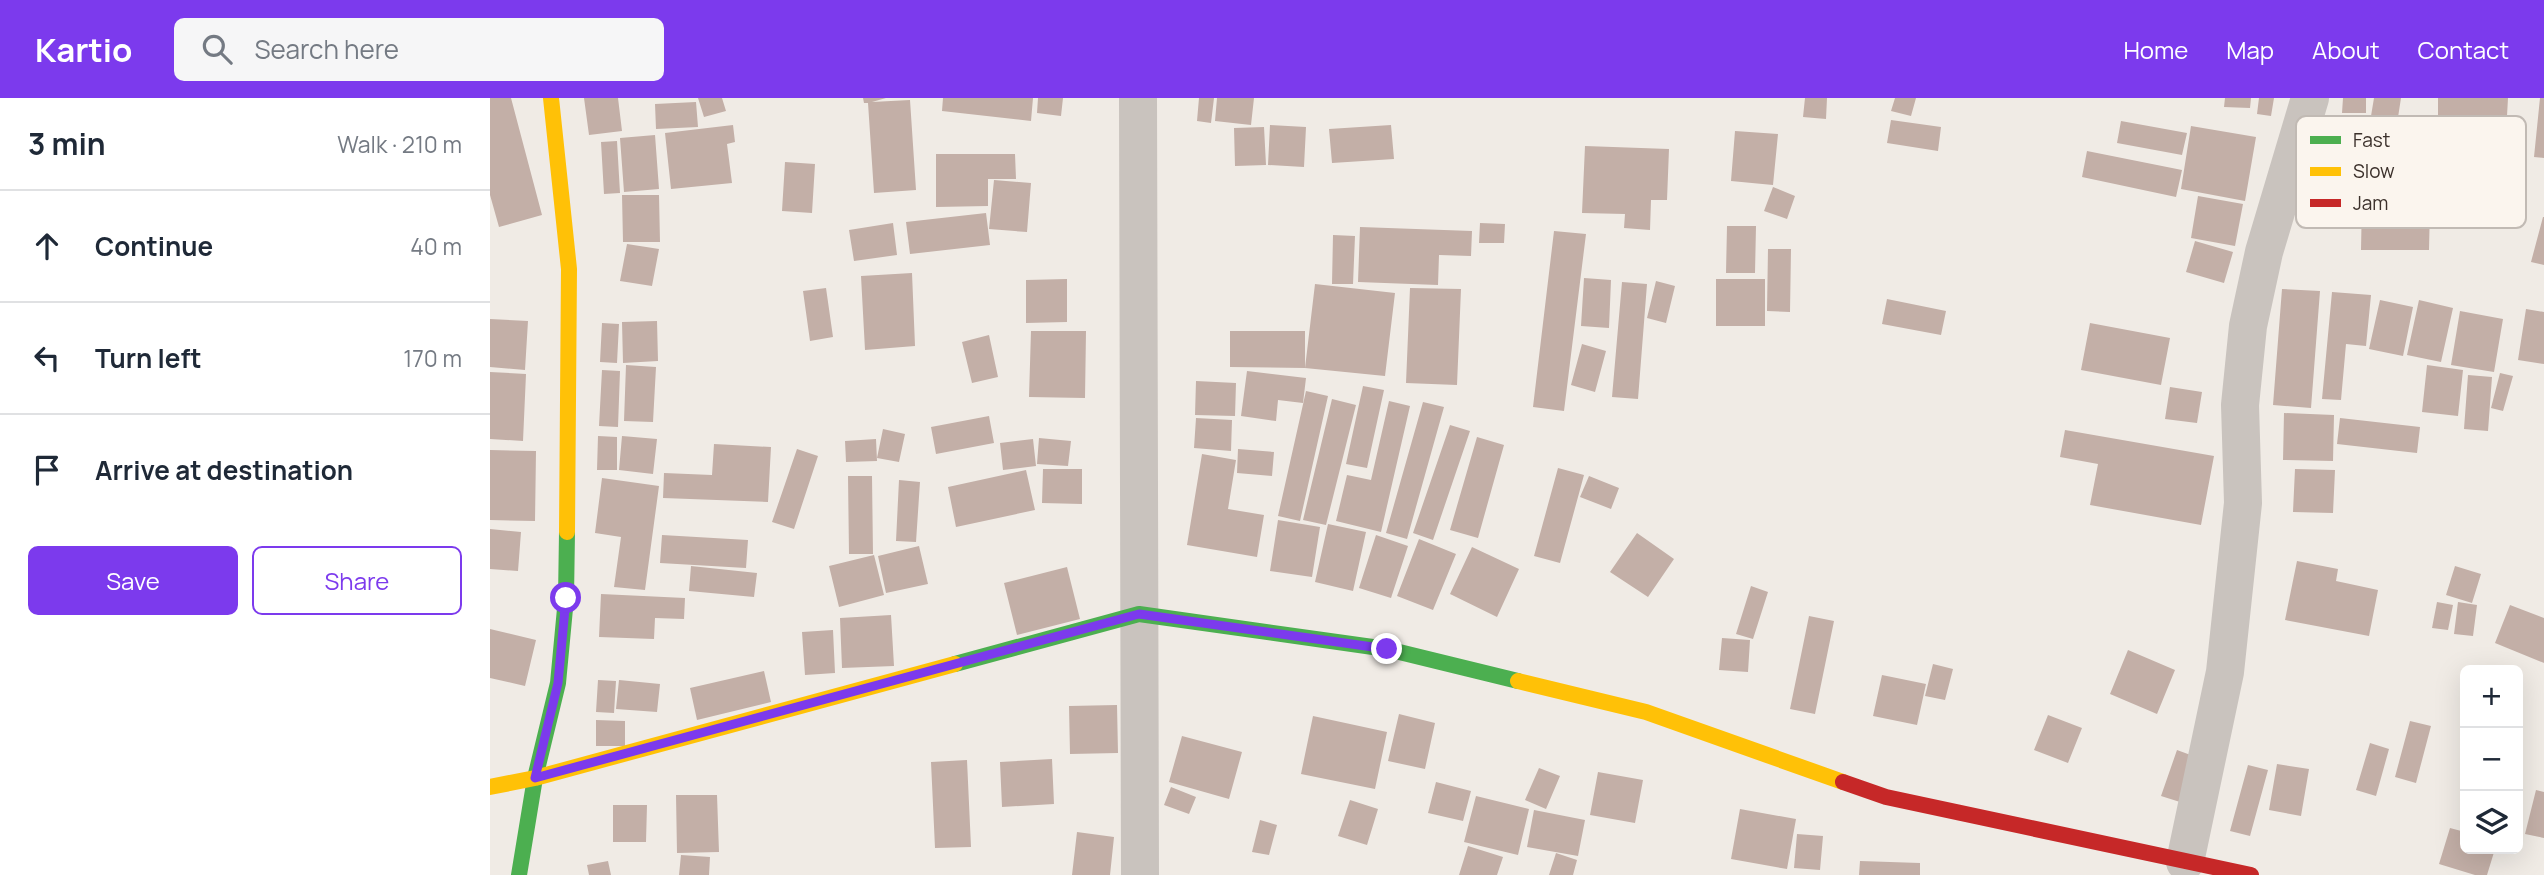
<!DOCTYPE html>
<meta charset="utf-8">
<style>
body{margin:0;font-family:Manrope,sans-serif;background:#f6f6f7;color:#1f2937}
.controls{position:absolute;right:21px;bottom:21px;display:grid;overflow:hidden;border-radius:10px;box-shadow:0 7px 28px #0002}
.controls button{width:63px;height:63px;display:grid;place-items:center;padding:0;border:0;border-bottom:2px solid #e0e1e3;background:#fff;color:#1f2937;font:35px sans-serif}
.stop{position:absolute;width:21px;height:21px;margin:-16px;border:5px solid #7c3aed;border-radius:50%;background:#fff}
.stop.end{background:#7c3aed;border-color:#fff;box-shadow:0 2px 7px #0008}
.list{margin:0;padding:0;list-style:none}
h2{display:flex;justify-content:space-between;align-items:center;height:91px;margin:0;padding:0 28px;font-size:30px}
h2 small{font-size:23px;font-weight:400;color:#747a83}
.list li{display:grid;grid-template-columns:46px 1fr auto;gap:21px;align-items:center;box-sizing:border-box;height:112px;padding:0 28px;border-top:2px solid #e0e1e3}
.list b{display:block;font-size:26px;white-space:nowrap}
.list em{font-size:23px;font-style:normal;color:#747a83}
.actions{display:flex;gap:14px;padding:21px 28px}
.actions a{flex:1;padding:16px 0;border:2px solid #7c3aed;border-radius:10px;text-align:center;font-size:24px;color:#7c3aed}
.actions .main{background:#7c3aed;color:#fff}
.icon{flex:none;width:38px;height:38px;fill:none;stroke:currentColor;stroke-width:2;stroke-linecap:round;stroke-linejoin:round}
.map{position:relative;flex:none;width:2054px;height:777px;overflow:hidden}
header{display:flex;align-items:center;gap:42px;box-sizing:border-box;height:98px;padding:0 35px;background:#7c3aed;color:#fff}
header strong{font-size:33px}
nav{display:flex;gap:38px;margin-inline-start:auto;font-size:24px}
.search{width:490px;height:63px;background:#f6f6f7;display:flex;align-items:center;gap:18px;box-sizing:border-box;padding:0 24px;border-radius:10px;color:#747a83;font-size:26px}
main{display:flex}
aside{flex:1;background:#fff}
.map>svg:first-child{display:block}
</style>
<header>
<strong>Kartio</strong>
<div class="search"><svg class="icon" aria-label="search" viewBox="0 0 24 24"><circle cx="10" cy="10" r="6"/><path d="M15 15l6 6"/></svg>Search here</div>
<nav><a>Home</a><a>Map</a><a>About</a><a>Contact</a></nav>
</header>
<main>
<aside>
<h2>3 min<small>Walk · 210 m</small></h2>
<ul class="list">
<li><svg class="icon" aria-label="ahead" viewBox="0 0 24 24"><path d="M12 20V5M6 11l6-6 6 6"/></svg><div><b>Continue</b></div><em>40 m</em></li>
<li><svg class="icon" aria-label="left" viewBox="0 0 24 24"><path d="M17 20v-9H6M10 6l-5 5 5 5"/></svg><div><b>Turn left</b></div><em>170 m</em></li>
<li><svg class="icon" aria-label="arrive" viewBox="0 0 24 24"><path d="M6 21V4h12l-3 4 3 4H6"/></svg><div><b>Arrive at destination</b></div></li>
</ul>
<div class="actions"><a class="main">Save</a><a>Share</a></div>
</aside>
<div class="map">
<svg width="2054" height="777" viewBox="0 0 2054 777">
<rect width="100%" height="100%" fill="#f0ebe5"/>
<path fill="#c3afa7" d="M0,0H21L52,117L9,129L0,97Z
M94,0H128L132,33L99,37Z
M208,0H232L236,13L214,19Z
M373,0H396L382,4L420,2L426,92L384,95L378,5H374Z
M453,0H543L541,23L452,13Z
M548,0H573L571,18L547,15Z
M709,0H724L721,25L707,23Z
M727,0H764L761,27L725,23Z
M1315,0H1337L1336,21L1313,19Z
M1405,0H1426L1421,18L1401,13Z
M1735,0H1761L1760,10L1734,9Z
M1769,0H1784L1781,18L1767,16Z
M1853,0H1876V15H1852Z
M1884,0H1911L1902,58L1875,54Z
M1948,0H2018L2017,18L1948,17Z
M2050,0H2054V60L2044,59Z
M206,4L208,29L166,31L165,6Z
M1401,22L1451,29L1448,53L1397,45Z
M1631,23L1697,35L1692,57L1627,45Z
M243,27L245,44L237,46L242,85L181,91L175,35Z
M780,27L816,29L814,69L778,67Z
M901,27L904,61L842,65L839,31Z
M1701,28L1766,39L1755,103L1691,91Z
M774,29L776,67L745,68L744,30Z
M1245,33L1288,36L1283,87L1241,83Z
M165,37L169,91L134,94L130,40Z
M127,43L130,95L114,96L111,44Z
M1095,48L1179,51L1177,102H1161L1160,132L1134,130L1135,116L1092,115Z
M1597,53L1692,72L1686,99L1592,79Z
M446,56H525L526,81H498V108L446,109Z
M1914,63L1941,64L1939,152H1871L1872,101H1914Z
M295,64L325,66L322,115L292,113Z
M504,82L541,85L537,134L499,131Z
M1283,89L1305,98L1297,121L1274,113Z
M132,97H169L170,144H133Z
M1708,98L1753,106L1745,148L1701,140Z
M496,115L500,147L420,156L416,124Z
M2053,119H2054V167L2041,164Z
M403,125L407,157L364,163L359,132Z
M990,125L1015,126L1014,145H989Z
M1237,128H1266L1265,175H1236Z
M870,129L982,133L981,158L949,157L948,187L868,184Z
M1064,133L1096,136L1074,313L1043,309Z
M843,137L865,138L863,186H842Z
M1705,143L1743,154L1734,185L1696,174Z
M137,146L169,151L162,188L130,183Z
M1278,151H1301L1300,214L1277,213Z
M422,175L425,248L375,252L371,178Z
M1094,180L1121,182L1119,230L1091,228Z
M577,181V224L536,225V182Z
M1226,181H1275V228H1226Z
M1166,183L1185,188L1176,225L1157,220Z
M1132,184L1157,186L1148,301L1122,299Z
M825,186L905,195L895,278L815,270Z
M336,190L343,239L320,243L313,193Z
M920,190L971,191L967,287L916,285Z
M1792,191L1830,193L1821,310L1783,307Z
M1842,194L1881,197L1876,248L1856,246L1851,302L1832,301Z
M1397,201L1456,213L1451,237L1392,226Z
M1890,202L1923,209L1913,258L1879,251Z
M1929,202L1963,210L1951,264L1917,257Z
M2036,211L2054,214V266L2028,262Z
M1970,213L2013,221L2004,274L1961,267Z
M0,221L38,223L35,272L0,269Z
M167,223L168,263L133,265L132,224Z
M112,225L129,226L127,265L110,264Z
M1600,225L1680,240L1671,287L1591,272Z
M541,233H596L595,300L539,299Z
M740,233H815V270L740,269Z
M499,237L508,279L482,285L472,244Z
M1092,246L1116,253L1105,294L1081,287Z
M136,267L166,269L163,324L134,323Z
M1937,267L1973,272L1968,318L1932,314Z
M112,272L130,273L128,329L109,328Z
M757,273L816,280L813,305L788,302L786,323L751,318Z
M0,274L36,276L33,343L0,341Z
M2010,275L2023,278L2013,313L2001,310Z
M1978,277L2002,279L1998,333L1974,331Z
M706,283L746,285L745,318L705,317Z
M873,288L894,292L877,370L856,366Z
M1680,289L1712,294L1707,325L1675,321Z
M816,293L838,298L810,423L788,418Z
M842,301L866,307L836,427L813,422Z
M899,303L920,308L891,434L846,423L857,377L881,382Z
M933,304L954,309L917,441L896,435Z
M1794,315L1844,317L1843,363L1793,362Z
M499,318L504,345L446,356L441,329Z
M706,320L742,322L741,353L704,350Z
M1850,320L1930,329L1927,355L1847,346Z
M960,327L980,333L943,442L923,435Z
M393,331L415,336L409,364L387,360Z
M1575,332L1724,358L1711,427L1600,407L1608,366L1570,359Z
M108,338L127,339V372H107Z
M132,338L167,341L163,376L129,372Z
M987,339L1014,347L988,440L960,432Z
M549,340L581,343L578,368L547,366Z
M386,341L387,363L356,364L355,343Z
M543,341L546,368L513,372L510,345Z
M224,346L281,349L278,404L173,400L174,375L222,377Z
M307,351L328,358L304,431L282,424Z
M748,351L784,354L782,378L747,375Z
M0,352L46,353L45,423L0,422Z
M712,356L746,362L738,411L774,417L767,459L697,447Z
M1068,370L1094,377L1070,465L1044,458Z
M553,371H592V406L552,405Z
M1805,371L1845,372L1843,415L1803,414Z
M536,372L545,412L466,429L458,389Z
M358,378H382L383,456H359Z
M1099,378L1129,390L1121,411L1090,399Z
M112,380L169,388L155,492L124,489L131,439L105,435Z
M409,382L430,384L426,444L406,443Z
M788,422L830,429L822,479L780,473Z
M838,426L876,434L863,493L825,484Z
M0,431L31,434L28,473L0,471Z
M1147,435L1184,461L1158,499L1120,474Z
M172,437L258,442L256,470L170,465Z
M886,437L918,448L901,500L869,490Z
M929,441L966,456L943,512L907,498Z
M429,448L438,486L396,495L388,458Z
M982,449L1029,471L1007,519L960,496Z
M384,457L394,497L349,509L339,468Z
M1807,463L1848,471L1846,483L1888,492L1879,538L1795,522Z
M201,468L267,475L264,499L199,493Z
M1965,468L1991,476L1982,505L1956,497Z
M577,469L590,521L527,537L514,485Z
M1261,488L1278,494L1263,541L1246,536Z
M111,496L195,500L194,521L165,520L164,541L109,539Z
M1947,504L1963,507L1958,532L1942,530Z
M1968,504L1987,507L1983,538L1964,536Z
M2020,507L2054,520V565L2005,545Z
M401,517L404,568L352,570L350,520Z
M1319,518L1344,523L1325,616L1300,611Z
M0,531L46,542L35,588L0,580Z
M343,532L345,575L315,577L312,534Z
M1232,540L1260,542L1258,574L1229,572Z
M1638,552L1685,572L1667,616L1620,596Z
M1443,566L1463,571L1455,602L1435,598Z
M274,573L281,604L207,622L200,590Z
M1392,577L1436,586L1427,627L1383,618Z
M108,582L126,583L124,615L106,614Z
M129,582L170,586L167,614L126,611Z
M627,607L628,655L580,656L579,608Z
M909,616L945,625L935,671L898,663Z
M1558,617L1592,630L1578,665L1544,652Z
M823,618L897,634L885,691L811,676Z
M106,622L135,623V648H106Z
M1920,623L1941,628L1926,685L1905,679Z
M692,638L752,654L739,701L679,684Z
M1880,645L1899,651L1886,698L1866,692Z
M1687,652L1706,659L1690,704L1671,698Z
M562,661L564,706L512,709L510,664Z
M477,662L481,749L445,750L441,664Z
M1787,666L1819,671L1811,718L1779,712Z
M1758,667L1778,672L1760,738L1740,733Z
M1049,670L1070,678L1056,711L1035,702Z
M1108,674L1153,682L1145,725L1100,717Z
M946,684L981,693L973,723L938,715Z
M681,689L706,699L699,716L674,707Z
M2046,692L2054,694V740L2035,736Z
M186,697H227L229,754L187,755Z
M986,698L1039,711L1028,757L974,744Z
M860,702L888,711L877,747L848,738Z
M123,707H157L156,744H123Z
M1250,711L1306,721L1297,771L1241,761Z
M1044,712L1095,722L1088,758L1037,749Z
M770,722L787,727L779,757L762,754Z
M1960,730L1975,734V751H2005L1997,777H1985L1949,766Z
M587,734L624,739L620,777H582Z
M1307,736L1333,738L1330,772L1304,770Z
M978,748L1013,759L1007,777H969Z
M1066,755L1087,762L1083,777H1059Z
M191,757L220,759L219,777H189Z
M118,763L121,777H99L97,767Z
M1370,763L1430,765V777H1369Z"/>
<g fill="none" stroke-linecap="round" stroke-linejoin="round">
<path stroke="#c9c3be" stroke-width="38" d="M648,0L650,777
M1695,764L1735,574L1753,405L1750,307L1758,228L1774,154L1820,0"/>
<path stroke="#4caf50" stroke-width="16" d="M465,566L649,516L897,551L1028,583
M29,777L45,680L68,585L76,500L77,434"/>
<path stroke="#ffc107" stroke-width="16" d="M61,0L79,171L77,434
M1028,583L1156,614L1353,684
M0,689L45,680L465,566"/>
<path stroke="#c62828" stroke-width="16" d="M1353,684L1396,699L1761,777"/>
</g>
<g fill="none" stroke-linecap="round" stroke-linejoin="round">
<path stroke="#7c3aed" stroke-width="9" d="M76,500L68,585L45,680L649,516L897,551"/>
</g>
<rect x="1806" y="18" width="230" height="112" rx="10" fill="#fbf5ee" stroke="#c1bab4" stroke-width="2"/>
<rect x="1820" y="38" width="31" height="8" fill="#4caf50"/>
<rect x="1820" y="69" width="31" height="9" fill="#ffc107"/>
<rect x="1820" y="101" width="31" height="8" fill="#c62828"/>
<g font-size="19" fill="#3b302b">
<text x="1863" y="49">Fast</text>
<text x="1863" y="80">Slow</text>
<text x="1863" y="112">Jam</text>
</g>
</svg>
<div class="controls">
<button>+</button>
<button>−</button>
<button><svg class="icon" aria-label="layers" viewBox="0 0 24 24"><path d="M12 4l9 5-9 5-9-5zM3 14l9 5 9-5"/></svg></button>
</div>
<div class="stop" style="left:76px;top:500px"></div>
<div class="stop end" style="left:897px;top:551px"></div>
</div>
</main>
